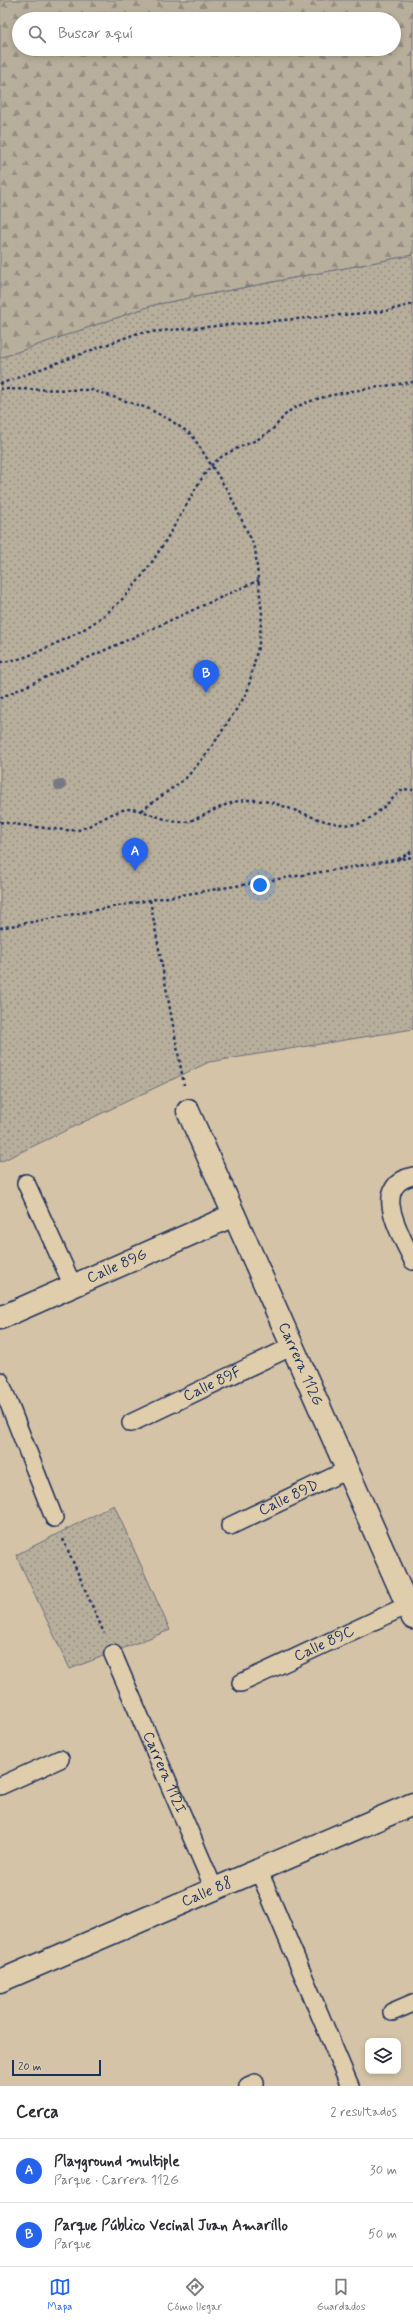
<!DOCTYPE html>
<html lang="es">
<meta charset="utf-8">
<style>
body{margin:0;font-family:Mynerve,sans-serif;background:#f7f7f7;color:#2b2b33}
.controls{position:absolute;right:12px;bottom:12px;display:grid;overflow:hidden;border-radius:8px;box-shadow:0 2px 6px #0003}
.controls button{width:36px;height:36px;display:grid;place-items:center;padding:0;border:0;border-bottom:1px solid #e1e1e2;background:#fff;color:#2b2b33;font:20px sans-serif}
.scale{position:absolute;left:12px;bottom:10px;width:89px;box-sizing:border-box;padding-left:4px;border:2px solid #1b2f5e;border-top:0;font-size:11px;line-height:14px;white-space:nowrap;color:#1b2f5e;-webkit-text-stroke:3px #e0cdab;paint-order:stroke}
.you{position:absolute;left:260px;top:885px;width:14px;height:14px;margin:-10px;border:3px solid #fff;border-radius:50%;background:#1a73e8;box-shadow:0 0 0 6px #1a73e833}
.badge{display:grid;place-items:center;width:26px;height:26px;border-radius:50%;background:#2563eb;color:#fff;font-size:13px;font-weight:700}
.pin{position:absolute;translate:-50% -33px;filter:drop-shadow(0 1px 2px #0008)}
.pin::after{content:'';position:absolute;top:21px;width:14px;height:12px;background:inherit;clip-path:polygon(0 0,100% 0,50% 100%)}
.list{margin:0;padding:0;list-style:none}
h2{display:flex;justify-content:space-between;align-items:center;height:52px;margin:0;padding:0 16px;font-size:17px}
h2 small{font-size:13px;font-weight:400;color:#7c7c81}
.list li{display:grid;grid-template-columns:26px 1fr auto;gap:12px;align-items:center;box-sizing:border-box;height:64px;padding:0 16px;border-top:1px solid #e1e1e2}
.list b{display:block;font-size:15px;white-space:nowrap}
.list p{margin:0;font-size:13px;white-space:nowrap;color:#7c7c81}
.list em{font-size:13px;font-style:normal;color:#7c7c81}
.icon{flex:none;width:22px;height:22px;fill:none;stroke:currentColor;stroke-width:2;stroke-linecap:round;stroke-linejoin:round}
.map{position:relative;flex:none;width:413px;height:2086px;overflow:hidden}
.search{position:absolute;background:#fff;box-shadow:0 2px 6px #0003;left:12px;right:12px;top:12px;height:44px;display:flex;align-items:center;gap:10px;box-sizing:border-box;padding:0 14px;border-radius:22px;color:#7c7c81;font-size:15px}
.sheet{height:180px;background:#fff}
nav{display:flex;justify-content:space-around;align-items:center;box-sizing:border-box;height:56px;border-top:1px solid #e1e1e2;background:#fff;font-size:11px;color:#7c7c81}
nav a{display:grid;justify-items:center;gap:2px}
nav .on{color:#2563eb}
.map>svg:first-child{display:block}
</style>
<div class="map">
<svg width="413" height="2086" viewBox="0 0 413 2086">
<defs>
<pattern id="forest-firs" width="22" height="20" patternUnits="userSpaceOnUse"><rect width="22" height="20" fill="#b8ae9c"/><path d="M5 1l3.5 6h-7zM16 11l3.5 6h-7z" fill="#958e82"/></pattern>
<pattern id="park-dots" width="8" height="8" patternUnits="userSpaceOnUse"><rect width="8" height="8" fill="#b8ae9c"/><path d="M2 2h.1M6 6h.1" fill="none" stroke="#958e82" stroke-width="1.8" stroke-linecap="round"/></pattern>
</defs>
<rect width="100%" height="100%" fill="#d4c3a6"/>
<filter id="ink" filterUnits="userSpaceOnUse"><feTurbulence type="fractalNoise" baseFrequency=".025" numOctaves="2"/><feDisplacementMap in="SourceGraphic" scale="8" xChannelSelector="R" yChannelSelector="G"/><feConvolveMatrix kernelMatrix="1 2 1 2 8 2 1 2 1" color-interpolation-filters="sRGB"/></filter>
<g filter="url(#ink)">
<path fill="url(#forest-firs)" stroke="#6a6e7d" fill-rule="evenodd" d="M0,0H413V255L154,305L0,358ZM19,19H394V49H19Z"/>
<path fill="url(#park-dots)" stroke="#6a6e7d" d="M413,255V1029L209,1062L0,1162V358L154,305Z
M114,1505L170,1630L70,1669L16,1555Z"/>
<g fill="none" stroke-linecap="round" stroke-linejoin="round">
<defs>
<g id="service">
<path d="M413,1176C369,1186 402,1236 413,1261"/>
<path d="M26,1183L73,1286"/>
<path d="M0,1381L54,1518"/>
<path id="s1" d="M131,1423L293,1346"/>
<path id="s2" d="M230,1526L347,1470"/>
<path id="s3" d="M113,1654L215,1891"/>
<path id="s4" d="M241,1683L408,1605"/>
<path d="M0,1786L60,1759"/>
<path d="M259,1871L350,2086"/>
<path d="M392,2012L413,2003"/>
<path d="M248,2086L255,2083"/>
</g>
<g id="minor">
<path id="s5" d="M188,1111L413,1618"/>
<path id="s6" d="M0,1318L234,1215"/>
<path id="s7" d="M0,1981L413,1804"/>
</g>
</defs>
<use href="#service" stroke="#1b2f5e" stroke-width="20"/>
<use href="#minor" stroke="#1b2f5e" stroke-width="25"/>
<path stroke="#1b2f5e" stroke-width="2.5" stroke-dasharray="3 3" stroke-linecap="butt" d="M0,384L138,333L386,311L413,304
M0,389L92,390L147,408L170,420L192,435L229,493L255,548L262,614L259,643L247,693L209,751L186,778L141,811
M0,662C25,660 37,652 59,642C122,614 147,573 180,516C190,500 199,479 212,465C229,447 251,446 269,432C278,426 283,414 293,409C319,393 381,387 413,382
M0,698L259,580
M0,822C13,824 69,832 78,830C93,826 117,808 131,809C150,811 171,826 190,821C210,814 227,800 249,800C287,799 319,829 358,824C370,822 393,798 403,789L413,790
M398,859L413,851
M150,900L184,1085
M0,928L150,900L413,857
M63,1539L104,1633"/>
<use href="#service" stroke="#e0cdab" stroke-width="17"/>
<use href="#minor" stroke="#e0cdab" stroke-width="22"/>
</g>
<circle fill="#777982" cx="60" cy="785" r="6"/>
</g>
<g text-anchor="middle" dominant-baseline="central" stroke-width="3" stroke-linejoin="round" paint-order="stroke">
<g font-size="15" fill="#1b2f5e" stroke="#e0cdab">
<text stroke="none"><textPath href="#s6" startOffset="128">Calle 89G</textPath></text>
<text stroke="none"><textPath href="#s5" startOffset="277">Carrera 112G</textPath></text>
<text stroke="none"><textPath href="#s1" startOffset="90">Calle 89F</textPath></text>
<text stroke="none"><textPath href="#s2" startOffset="65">Calle 89D</textPath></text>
<text stroke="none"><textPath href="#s4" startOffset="92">Calle 89C</textPath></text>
<text stroke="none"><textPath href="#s3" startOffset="129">Carrera 112I</textPath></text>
<text stroke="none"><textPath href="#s7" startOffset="225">Calle 88</textPath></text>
</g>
</g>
</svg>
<div class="controls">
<button><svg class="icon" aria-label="layers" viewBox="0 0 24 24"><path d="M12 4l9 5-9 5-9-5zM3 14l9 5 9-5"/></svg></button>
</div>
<div class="scale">20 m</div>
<div class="you"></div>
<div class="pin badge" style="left:135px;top:871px">A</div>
<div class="pin badge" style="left:206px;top:693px">B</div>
<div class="search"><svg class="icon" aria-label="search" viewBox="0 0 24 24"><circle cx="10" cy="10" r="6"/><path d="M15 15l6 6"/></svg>Buscar aquí</div>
</div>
<section class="sheet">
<h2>Cerca<small>2 resultados</small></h2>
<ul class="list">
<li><span class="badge">A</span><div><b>Playground multiple</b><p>Parque · Carrera 112G</p></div><em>30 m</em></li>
<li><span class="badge">B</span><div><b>Parque Público Vecinal Juan Amarillo</b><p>Parque</p></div><em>50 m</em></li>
</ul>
</section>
<nav>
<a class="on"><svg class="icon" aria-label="map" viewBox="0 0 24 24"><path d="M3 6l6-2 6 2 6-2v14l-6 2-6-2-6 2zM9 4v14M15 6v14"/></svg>Mapa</a>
<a><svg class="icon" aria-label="directions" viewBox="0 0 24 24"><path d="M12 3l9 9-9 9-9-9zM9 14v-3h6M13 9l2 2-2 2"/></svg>Cómo llegar</a>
<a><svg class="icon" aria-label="saved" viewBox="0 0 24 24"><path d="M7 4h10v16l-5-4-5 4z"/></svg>Guardados</a>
</nav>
